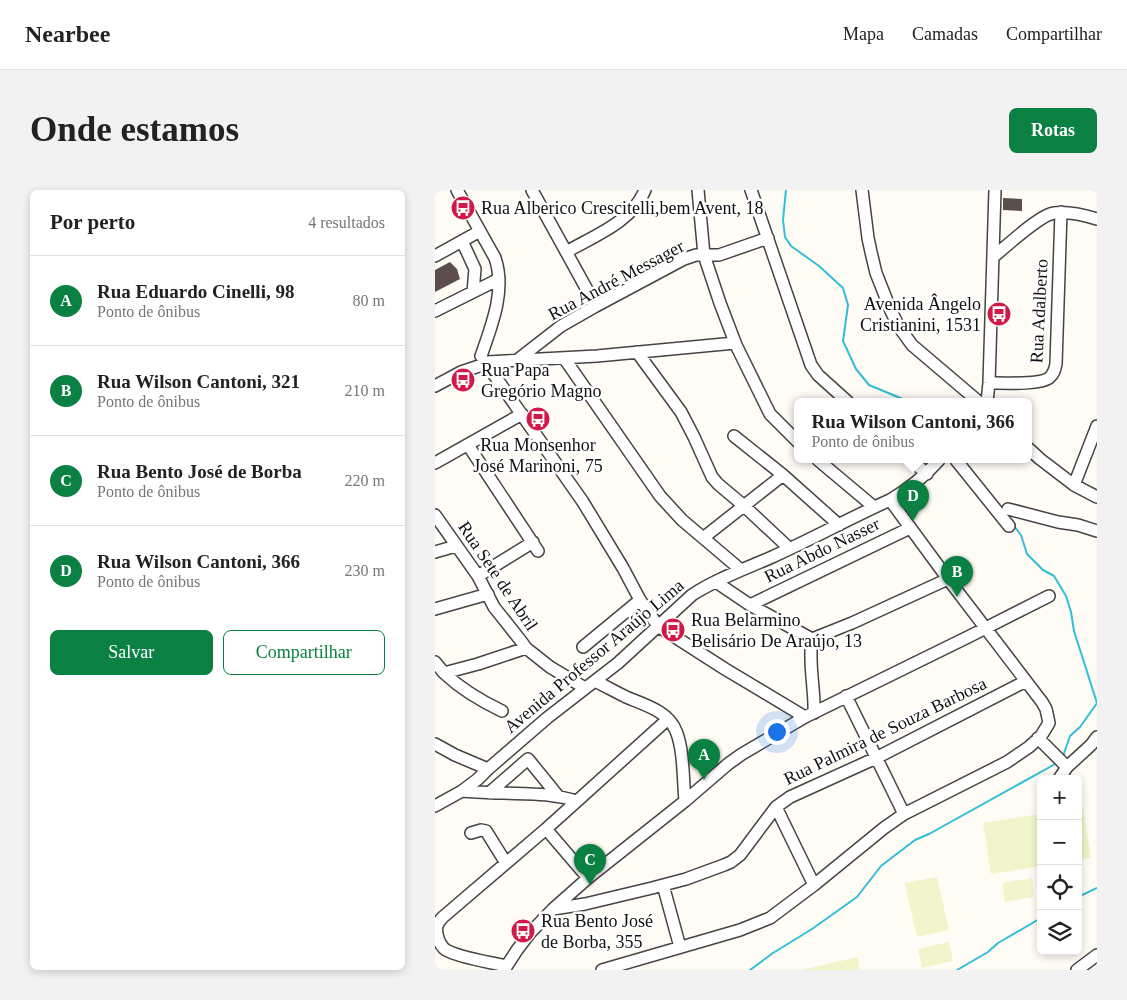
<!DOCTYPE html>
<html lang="pt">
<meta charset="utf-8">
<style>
body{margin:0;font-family:Georgia,serif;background:#f2f2f2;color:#222}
.controls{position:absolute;right:15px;bottom:15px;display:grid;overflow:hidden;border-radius:8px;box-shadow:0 2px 8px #0003}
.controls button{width:45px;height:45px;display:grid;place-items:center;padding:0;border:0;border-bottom:1px solid #e0e0e0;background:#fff;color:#222;font:25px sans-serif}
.you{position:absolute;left:341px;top:541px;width:18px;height:18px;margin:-12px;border:4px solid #fff;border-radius:50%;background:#1a73e8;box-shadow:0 0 0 8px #1a73e833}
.badge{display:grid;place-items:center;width:32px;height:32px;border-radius:50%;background:#0b8043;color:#fff;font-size:16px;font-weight:700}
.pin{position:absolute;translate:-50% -41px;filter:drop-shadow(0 1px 2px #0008)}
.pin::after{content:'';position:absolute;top:26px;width:18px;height:15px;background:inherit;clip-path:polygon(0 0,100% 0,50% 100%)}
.popup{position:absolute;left:359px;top:208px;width:238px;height:65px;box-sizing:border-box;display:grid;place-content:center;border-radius:8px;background:#fff;filter:drop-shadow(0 1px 4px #0005);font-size:16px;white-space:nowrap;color:#767676}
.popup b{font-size:19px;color:#222}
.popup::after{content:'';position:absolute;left:50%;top:100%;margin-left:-10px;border:10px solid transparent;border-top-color:#fff}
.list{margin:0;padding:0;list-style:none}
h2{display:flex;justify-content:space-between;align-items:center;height:65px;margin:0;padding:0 20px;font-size:21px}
h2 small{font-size:16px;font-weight:400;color:#767676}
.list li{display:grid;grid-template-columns:32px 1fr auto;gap:15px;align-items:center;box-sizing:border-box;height:90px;padding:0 20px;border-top:1px solid #e0e0e0}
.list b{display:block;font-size:19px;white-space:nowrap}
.list p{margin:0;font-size:16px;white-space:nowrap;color:#767676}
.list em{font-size:16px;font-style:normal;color:#767676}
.actions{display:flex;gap:10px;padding:15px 20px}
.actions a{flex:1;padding:11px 0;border:1px solid #0b8043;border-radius:8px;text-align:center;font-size:18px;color:#0b8043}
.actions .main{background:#0b8043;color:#fff}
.icon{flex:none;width:28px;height:28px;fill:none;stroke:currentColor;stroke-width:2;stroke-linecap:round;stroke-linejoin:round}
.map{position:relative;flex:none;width:662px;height:780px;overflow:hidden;border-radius:8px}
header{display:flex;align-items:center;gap:30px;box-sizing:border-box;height:70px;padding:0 25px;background:#fff;border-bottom:1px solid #e0e0e0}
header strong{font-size:24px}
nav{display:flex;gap:28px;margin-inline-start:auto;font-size:18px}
.intro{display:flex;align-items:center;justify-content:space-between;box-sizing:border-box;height:120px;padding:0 30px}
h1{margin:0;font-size:35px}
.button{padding:12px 22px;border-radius:8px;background:#0b8043;color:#fff;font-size:18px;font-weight:700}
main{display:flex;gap:30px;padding:0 30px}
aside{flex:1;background:#fff;border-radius:8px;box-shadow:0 2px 8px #0003}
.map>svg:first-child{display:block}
</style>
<header>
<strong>Nearbee</strong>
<nav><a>Mapa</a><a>Camadas</a><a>Compartilhar</a></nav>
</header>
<div class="intro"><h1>Onde estamos</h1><a class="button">Rotas</a></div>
<main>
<aside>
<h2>Por perto<small>4 resultados</small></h2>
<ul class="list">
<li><span class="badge">A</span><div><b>Rua Eduardo Cinelli, 98</b><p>Ponto de ônibus</p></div><em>80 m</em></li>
<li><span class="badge">B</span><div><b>Rua Wilson Cantoni, 321</b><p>Ponto de ônibus</p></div><em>210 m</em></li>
<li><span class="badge">C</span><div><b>Rua Bento José de Borba</b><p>Ponto de ônibus</p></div><em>220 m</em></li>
<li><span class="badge">D</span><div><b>Rua Wilson Cantoni, 366</b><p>Ponto de ônibus</p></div><em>230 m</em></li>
</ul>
<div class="actions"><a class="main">Salvar</a><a>Compartilhar</a></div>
</aside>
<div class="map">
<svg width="662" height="780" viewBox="0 0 662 780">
<rect width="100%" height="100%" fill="#fffbf5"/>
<path fill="#f0f5cc" d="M648,617L656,668L643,670V618Z
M606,624V676L556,684L548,633Z
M502,687L514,740L482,747L470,693Z
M597,688L599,707L570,712L567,693Z
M514,752L518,771L487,778L483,759Z
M423,767L425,780H366Z"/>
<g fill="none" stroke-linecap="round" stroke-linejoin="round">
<path stroke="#32bddb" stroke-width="2" d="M351,0L348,30L350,47L356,56L384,76L408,98L413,115L408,151L421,179L434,195L475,212
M579,336L586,345L592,364L608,380L619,386L631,406L636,422L639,441L662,513L645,537L635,546L628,566
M643,707L662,698
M315,780L338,763L377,739L422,707L446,676L480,650L494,644L622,573
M522,780L553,762L563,753L606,728"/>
</g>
<path fill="#5b4e4c" d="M568,8L587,9V21L568,20Z
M15,72L22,79L25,89L0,102V80Z"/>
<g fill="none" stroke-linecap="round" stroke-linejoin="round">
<defs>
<path id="minor" d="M22,0L60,68C71,100 57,135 46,166
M97,0L161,116
M263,0L269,65L285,113L301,155L335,224L363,252
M316,0L376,175L383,185L413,212
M427,0L433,48L436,62L441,83L456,121L464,137L477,155L544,212
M27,51L40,79L38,102
M131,62C159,46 197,32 210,0
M0,66L45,41
M558,67C571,57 604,25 619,23C633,21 649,25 662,29
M0,121L64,89
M202,162L246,222L259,247L277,287L283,294L308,315L354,358
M129,168L225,306L247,330L306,380
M81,171L126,136L161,116L249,69L261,65H284L333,48
M52,172L162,166L300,153
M52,174L64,192L148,312L188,378L205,410L223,436L290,479L370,527
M554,193C567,193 605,195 614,188C619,184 620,179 621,174L626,22
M0,196L26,182L44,176
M552,212L554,193L560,0
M299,246L348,285L404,335
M33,255L103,361
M593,258L605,269L639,295L662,307
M383,270L439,317
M476,270L492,284
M521,270L574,336
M0,273L87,224
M639,295L662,236
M573,319L623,332L643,335L662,341
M0,325L43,386L59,417L86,451L91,458L115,477L150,498
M268,348L348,285
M0,362L21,356
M43,386L98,352
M281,392L315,415L377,449L417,433L513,389
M315,415L475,338
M0,419L53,404
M377,449C373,472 380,499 379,523
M148,457L205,410
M0,472L9,483L43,474L91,458
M9,483C26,499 46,511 67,521
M160,491C170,496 181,502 191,507C210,515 233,521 241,541C249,560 248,591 250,611
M411,506L469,624
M603,548L632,577
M0,554L20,565L53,579
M624,589L632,577L656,555L662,547
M27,601C41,602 54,603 67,603C95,604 115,603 142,611
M54,603L93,569L123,606
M0,616L27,601L43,589L53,579L112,528L183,473L257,405C281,389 310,379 337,367C377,349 415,328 455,310C474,299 489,287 504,270
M341,617L379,695
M111,639L153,688
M36,643L46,640L51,641L71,673
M228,695L245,757
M118,719L150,714L217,698L251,689L289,675L296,672L305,665L341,617L355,607L441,568L591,491
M71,776C55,772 25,768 11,760C5,756 0,744 2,736C3,733 6,729 8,727L111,639L233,529
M69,780L82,760L95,743L118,719L153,688L250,611L293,574L307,564L370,527L533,447L614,406
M167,780L305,740L335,728L379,695L449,638L469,624L572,572L594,557L606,546L614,533L611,519L607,512L513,389L455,310
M642,780L662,765"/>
</defs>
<use href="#minor" stroke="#444" stroke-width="14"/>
<use href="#minor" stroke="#fff" stroke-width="11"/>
</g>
<defs>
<symbol id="bus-disc" viewBox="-11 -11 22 22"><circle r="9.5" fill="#d11949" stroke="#fff"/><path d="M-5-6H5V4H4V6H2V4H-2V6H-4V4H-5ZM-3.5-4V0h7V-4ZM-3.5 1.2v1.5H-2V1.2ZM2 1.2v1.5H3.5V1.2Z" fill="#fff"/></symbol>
</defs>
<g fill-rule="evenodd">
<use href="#bus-disc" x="14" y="4" width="28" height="28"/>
<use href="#bus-disc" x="550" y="110" width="28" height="28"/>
<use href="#bus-disc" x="14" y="176" width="28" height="28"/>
<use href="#bus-disc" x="89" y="215" width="28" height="28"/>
<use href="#bus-disc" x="224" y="426" width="28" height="28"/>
<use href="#bus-disc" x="74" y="727" width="28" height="28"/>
</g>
<g text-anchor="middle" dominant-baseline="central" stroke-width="5" stroke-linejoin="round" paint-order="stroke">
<g font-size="18" fill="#111" stroke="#fff" text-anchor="start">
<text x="46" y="18">Rua Alberico Crescitelli,bem Avent, 18</text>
<text x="546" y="114" text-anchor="end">Avenida Ângelo<tspan x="546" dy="21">Cristianini, 1531</tspan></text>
<text x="46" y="180">Rua Papa<tspan x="46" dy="21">Gregório Magno</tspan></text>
<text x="103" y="255" text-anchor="middle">Rua Monsenhor<tspan x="103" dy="21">José Marinoni, 75</tspan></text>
<text x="256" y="430">Rua Belarmino<tspan x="256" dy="21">Belisário De Araújo, 13</tspan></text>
<text x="106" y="731">Rua Bento José<tspan x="106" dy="21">de Borba, 355</tspan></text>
</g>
<g font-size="18" fill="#111" stroke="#fff">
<text transform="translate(181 90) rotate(-28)">Rua André Messager</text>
<text transform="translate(604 121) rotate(-87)">Rua Adalberto</text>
<text transform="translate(387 360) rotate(-26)">Rua Abdo Nasser</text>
<text transform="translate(63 386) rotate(56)">Rua Sete de Abril</text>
<text transform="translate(159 466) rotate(-40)">Avenida Professor Araújo Lima</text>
<text transform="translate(450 541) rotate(-26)">Rua Palmira de Souza Barbosa</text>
</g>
</g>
</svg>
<div class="controls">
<button>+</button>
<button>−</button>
<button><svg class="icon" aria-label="locate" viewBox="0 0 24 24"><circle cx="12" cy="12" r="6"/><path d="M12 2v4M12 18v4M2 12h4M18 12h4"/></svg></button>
<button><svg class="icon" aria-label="layers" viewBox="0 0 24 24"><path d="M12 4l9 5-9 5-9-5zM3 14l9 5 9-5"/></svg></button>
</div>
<div class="you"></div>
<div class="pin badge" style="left:269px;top:590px">A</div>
<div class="pin badge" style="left:522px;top:407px">B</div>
<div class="pin badge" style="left:155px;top:695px">C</div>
<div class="pin badge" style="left:478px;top:331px">D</div>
<div class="popup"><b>Rua Wilson Cantoni, 366</b>Ponto de ônibus</div>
</div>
</main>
